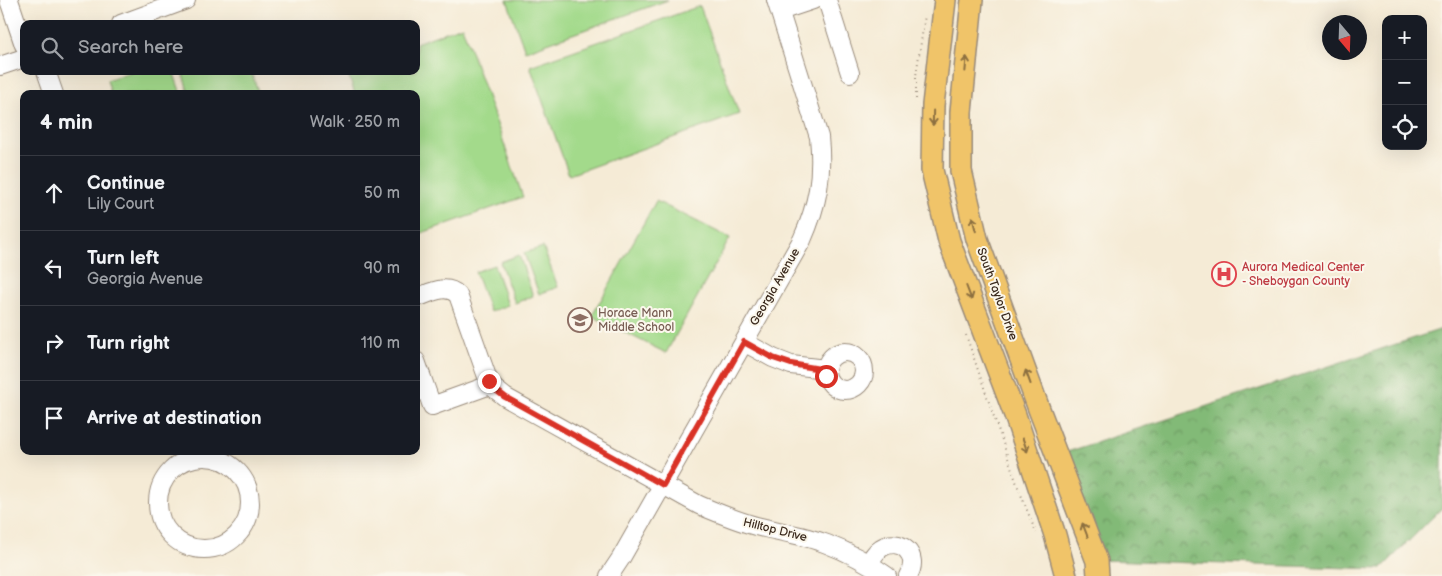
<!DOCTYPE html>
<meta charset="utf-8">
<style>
body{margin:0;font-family:"Balsamiq Sans",sans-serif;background:#20242c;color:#f1f3f6}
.controls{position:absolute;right:15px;top:15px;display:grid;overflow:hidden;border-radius:10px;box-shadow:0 5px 20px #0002}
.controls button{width:45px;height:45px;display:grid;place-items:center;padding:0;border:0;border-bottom:1px solid #363941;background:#171b24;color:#f1f3f6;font:25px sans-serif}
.compass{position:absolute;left:1322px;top:15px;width:45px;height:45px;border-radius:50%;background:#171b24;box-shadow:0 5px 20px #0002;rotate:161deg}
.stop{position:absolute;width:15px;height:15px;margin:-11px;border:4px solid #d93025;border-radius:50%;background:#fff}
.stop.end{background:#d93025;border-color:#fff;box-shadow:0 1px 5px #0008}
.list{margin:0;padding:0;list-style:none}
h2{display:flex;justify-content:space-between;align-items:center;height:65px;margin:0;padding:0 20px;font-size:21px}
h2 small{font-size:16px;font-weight:400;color:#9ea1a6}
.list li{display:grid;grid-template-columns:32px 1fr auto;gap:15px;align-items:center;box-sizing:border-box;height:75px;padding:0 20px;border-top:1px solid #363941}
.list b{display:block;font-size:19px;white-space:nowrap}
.list p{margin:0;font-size:16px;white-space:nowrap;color:#9ea1a6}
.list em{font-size:16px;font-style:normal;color:#9ea1a6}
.icon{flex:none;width:28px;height:28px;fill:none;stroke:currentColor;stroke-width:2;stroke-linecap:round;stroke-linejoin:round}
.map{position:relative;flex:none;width:1442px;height:576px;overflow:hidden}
.search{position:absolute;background:#171b24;box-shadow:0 5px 20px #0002;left:20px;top:20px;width:400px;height:55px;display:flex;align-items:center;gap:12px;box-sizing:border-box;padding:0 18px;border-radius:10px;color:#9ea1a6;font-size:19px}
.panel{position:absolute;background:#171b24;box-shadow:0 5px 20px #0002;left:20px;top:90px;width:400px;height:365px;border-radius:10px}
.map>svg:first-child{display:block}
</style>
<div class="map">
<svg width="1442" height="576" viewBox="0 0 1442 576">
<defs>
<pattern id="forest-crowns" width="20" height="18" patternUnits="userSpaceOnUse" patternTransform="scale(1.25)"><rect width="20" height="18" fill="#82ba77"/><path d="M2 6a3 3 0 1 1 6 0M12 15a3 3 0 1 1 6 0" fill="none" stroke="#6c9761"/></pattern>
</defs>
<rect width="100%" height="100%" fill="#fbf7ec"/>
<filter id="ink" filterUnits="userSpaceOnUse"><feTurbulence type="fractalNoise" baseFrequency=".02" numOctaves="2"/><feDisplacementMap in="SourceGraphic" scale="10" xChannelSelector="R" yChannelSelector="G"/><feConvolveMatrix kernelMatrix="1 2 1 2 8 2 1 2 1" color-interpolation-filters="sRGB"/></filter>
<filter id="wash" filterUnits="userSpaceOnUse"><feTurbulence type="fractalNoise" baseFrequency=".0096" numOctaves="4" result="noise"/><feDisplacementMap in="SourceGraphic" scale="20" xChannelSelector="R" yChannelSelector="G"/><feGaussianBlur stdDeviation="1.12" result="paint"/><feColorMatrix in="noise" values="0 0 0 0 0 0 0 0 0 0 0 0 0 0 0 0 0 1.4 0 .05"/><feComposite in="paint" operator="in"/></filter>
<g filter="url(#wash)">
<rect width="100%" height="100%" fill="#f5ebd6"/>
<path fill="url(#forest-crowns)" stroke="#5e724a" d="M1442,329V508L1381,569L1102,560L1067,452Z"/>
<path fill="#a3da8b" stroke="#6f8254" d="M507,0H668L525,51Z
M700,6L739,114L569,175L530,66Z
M462,26L523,197L416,235V94H355L347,71H416V43Z
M133,71H173L181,94H111L107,80Z
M182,71H251L259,94H189Z
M656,201L730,238L666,353L592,316Z
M543,247L558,287L539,294L524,253Z
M519,255L533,296L515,303L500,262Z
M494,265L508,305L490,312L475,272Z"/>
</g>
<g filter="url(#ink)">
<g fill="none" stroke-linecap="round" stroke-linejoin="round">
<defs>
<path id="minor" d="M9,0L24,45
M827,0L850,73
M780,11L813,0
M121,24L186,0
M0,66L24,58
M46,71L54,94
M416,298C430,293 446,283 458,295L490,385L505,397L699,505C718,513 737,521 756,526C780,532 804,535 827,544C848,552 869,563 887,576
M744,342L773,358L791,365L826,369
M826 371a19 19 0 1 1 38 0a19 19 0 1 1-38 0Z
M416,361L432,406L490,385
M158 503a46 46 0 1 1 92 0a46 46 0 1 1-92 0Z
M869,564C872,558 875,552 881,548C900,536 921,555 908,576
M609,576L621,558L802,240C818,204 823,176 819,137L776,0"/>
<path id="major" d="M945,0L933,105L932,170L949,241L1015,415L1055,535L1066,576
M972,0L961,112V171L977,239L1039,409L1097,561L1098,576"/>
</defs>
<use href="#minor" stroke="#988a7a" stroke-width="20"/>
<use href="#major" stroke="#988a7a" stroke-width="24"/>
<path stroke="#988a7a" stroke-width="2" stroke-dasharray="1 4" stroke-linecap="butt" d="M916,99V76L925,15
M966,335L1018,487L1036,533"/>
<use href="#minor" stroke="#fff" stroke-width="18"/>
<use href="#major" stroke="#f0c469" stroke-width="21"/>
</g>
<defs><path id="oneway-shaft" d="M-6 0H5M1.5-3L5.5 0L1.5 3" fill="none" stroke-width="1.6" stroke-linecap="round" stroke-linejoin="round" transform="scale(1.25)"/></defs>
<g stroke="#8c6f40">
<use href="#oneway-shaft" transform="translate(966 64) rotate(-85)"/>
<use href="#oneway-shaft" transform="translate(933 118) rotate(91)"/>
<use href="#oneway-shaft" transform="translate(974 224) rotate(-104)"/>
<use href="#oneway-shaft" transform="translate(969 293) rotate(69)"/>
<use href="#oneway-shaft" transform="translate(1028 377) rotate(-110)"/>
<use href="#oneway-shaft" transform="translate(1025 445) rotate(71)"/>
<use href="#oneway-shaft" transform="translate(1085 530) rotate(-111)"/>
</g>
</g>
<g fill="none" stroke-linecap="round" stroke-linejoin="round" filter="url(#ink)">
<path stroke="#d93025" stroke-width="6" d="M489,381L493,388L505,397L663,485L744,342L773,358L791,364L826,370V376"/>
</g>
<defs>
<symbol id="hospital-ring" viewBox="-11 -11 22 22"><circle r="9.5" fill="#fbf7ec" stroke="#e0444e" stroke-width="1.5"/><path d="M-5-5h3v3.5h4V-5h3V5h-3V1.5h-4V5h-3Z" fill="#e0444e"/></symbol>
<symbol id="school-ring" viewBox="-11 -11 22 22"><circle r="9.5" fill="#fbf7ec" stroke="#8d6e63" stroke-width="1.5"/><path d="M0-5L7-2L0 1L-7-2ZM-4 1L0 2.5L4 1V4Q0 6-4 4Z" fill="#8d6e63"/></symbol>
</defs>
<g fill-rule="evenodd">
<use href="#hospital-ring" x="1210" y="260" width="28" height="28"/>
<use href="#school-ring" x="566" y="306" width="28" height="28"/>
</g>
<g text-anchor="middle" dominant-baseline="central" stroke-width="4" stroke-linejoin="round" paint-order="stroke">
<g font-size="12" fill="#be3a42" stroke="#fbf7ec" text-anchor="start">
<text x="1242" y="267">Aurora Medical Center<tspan x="1242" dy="14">- Sheboygan County</tspan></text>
</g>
<g font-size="12" fill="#3b2a1e" stroke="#fbf7ec">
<text transform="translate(775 287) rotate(-60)">Georgia Avenue</text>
<text transform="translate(997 294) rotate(70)">South Taylor Drive</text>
<text transform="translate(775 530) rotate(14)">Hilltop Drive</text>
</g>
<g font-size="12" fill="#785e54" stroke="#fbf7ec" text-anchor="start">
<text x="598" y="313">Horace Mann<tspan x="598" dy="14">Middle School</tspan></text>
</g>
</g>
</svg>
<div class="controls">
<button>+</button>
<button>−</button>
<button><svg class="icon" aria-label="locate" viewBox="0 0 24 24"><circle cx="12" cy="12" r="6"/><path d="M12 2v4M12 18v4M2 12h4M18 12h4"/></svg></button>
</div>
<svg class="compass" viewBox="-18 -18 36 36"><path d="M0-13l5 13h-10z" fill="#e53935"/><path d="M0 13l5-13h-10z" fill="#9ea1a6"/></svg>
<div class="stop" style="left:826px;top:376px"></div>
<div class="stop end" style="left:489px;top:381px"></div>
<div class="search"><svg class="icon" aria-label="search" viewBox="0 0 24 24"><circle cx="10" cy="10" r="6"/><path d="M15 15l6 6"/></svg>Search here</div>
<section class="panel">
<h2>4 min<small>Walk · 250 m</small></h2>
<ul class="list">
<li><svg class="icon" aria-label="ahead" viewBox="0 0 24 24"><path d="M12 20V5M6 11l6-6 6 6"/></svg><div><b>Continue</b><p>Lily Court</p></div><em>50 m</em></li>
<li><svg class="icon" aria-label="left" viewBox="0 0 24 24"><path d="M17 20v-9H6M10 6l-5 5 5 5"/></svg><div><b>Turn left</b><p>Georgia Avenue</p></div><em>90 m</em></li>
<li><svg class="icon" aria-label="right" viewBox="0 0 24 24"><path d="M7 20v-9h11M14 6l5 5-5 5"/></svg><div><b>Turn right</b></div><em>110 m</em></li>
<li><svg class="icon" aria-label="arrive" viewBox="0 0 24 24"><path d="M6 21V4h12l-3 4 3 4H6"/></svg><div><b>Arrive at destination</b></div></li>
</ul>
</section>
</div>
